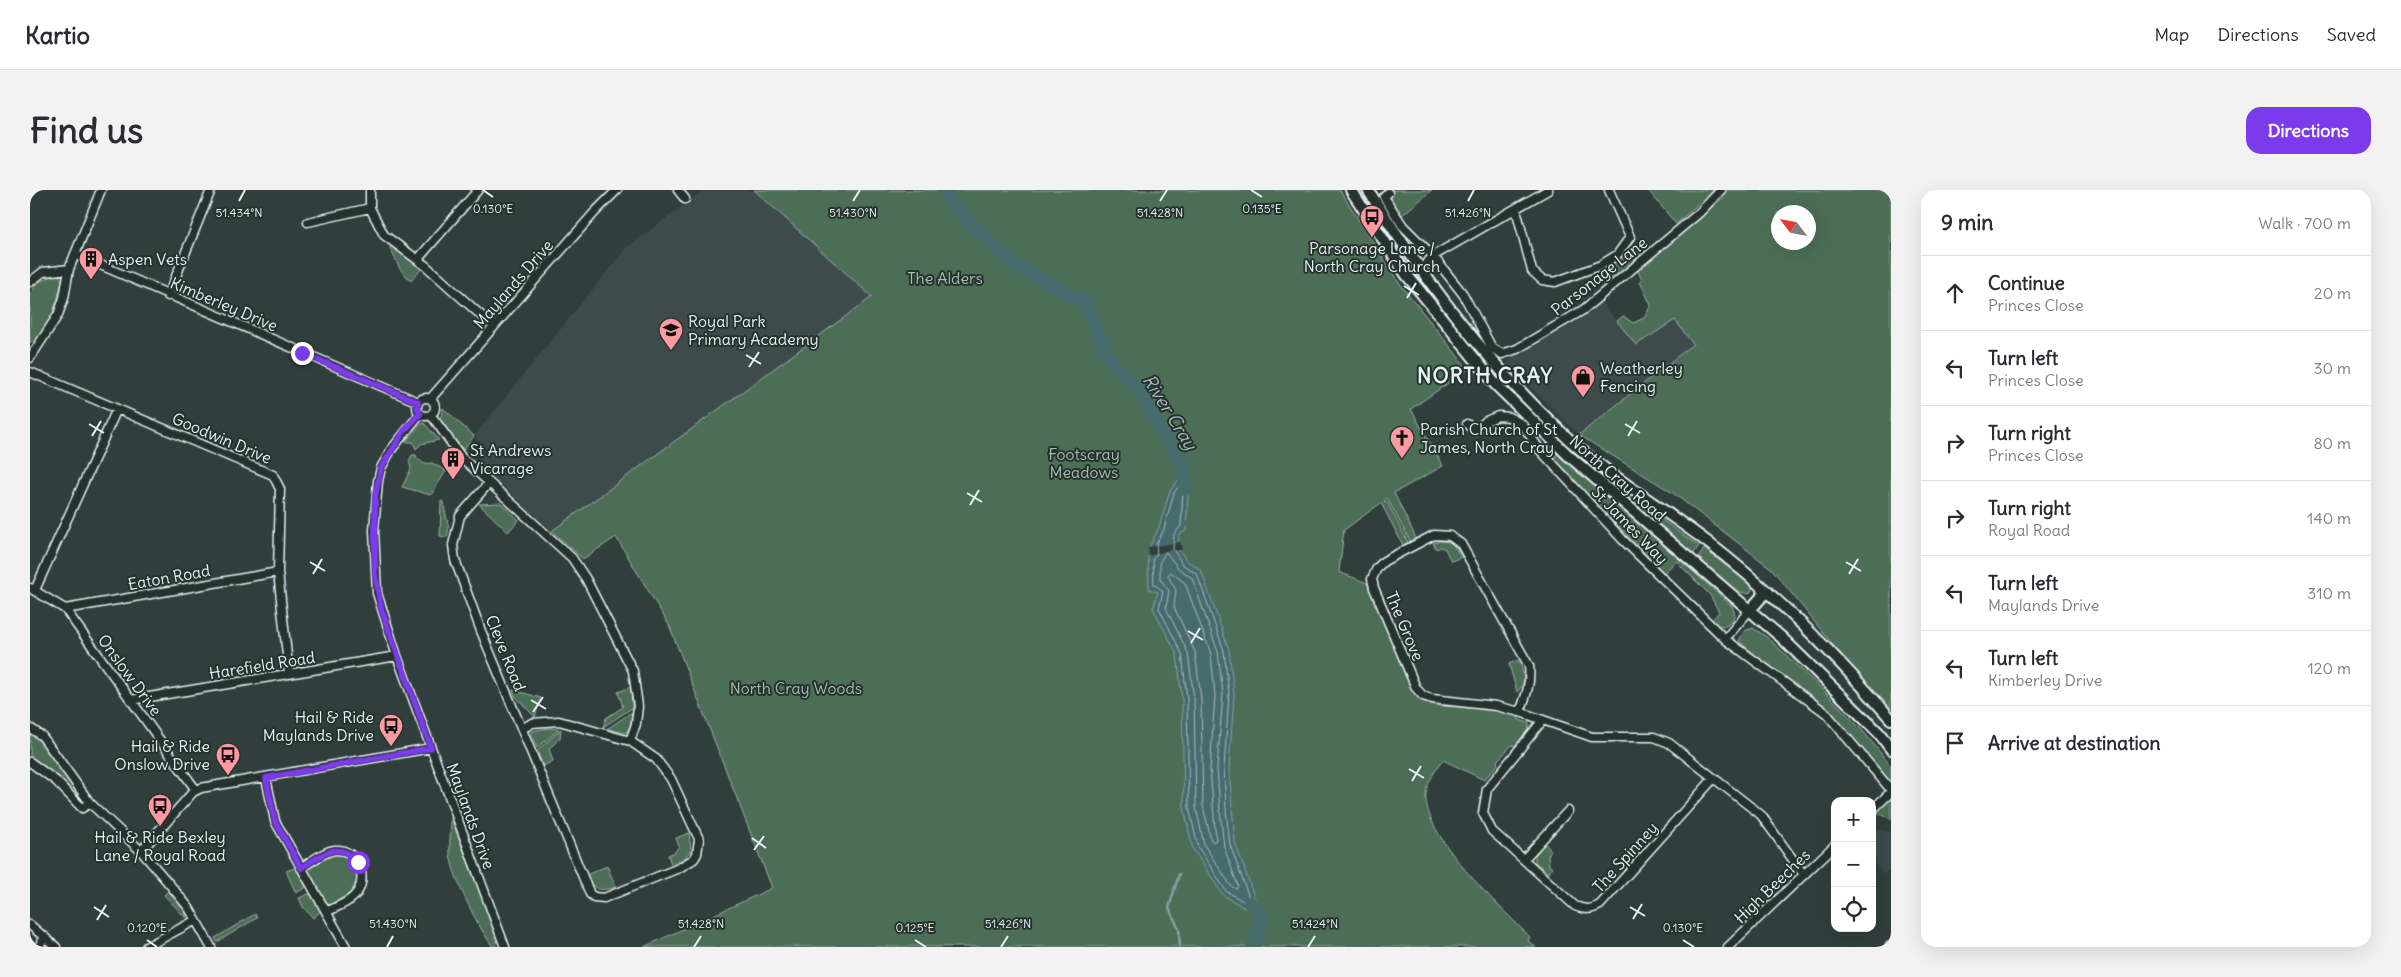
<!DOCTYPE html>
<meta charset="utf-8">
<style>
body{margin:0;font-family:Delius,sans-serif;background:#f2f2f3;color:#2b2b33}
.controls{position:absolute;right:15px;bottom:15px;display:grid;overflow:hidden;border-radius:10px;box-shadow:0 5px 20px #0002}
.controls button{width:45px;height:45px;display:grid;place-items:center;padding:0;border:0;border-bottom:1px solid #e1e1e2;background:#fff;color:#2b2b33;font:25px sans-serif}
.compass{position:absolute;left:1741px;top:15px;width:45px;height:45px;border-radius:50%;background:#fff;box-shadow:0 5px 20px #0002;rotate:302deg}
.stop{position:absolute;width:15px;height:15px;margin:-11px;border:4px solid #7c3aed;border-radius:50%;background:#fff}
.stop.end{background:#7c3aed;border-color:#fff;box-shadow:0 1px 5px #0008}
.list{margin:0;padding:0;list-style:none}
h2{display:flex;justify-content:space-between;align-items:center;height:65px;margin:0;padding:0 20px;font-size:21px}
h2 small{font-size:16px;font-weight:400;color:#7c7c81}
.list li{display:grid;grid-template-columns:32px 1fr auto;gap:15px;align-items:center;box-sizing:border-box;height:75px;padding:0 20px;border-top:1px solid #e1e1e2}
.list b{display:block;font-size:19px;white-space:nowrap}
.list p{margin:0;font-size:16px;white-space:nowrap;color:#7c7c81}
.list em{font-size:16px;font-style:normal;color:#7c7c81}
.icon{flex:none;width:28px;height:28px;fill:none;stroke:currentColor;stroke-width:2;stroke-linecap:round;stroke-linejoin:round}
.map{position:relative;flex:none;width:1861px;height:757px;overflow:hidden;border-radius:15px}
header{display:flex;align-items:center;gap:30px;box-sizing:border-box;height:70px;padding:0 25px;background:#fff;border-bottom:1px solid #e1e1e2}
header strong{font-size:24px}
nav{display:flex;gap:28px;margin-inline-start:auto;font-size:18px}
.intro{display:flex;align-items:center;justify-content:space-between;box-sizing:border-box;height:120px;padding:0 30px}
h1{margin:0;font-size:35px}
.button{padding:12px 22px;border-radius:15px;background:#7c3aed;color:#fff;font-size:18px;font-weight:700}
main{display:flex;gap:30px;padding:0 30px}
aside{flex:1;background:#fff;border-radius:15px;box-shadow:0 5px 20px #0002}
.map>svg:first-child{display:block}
</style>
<header>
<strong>Kartio</strong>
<nav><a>Map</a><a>Directions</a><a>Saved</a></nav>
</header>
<div class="intro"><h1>Find us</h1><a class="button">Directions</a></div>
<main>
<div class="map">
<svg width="1861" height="757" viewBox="0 0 1861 757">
<rect width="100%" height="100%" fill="#303e3c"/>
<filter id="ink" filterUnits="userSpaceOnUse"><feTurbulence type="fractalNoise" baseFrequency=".02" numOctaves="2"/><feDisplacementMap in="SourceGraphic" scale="10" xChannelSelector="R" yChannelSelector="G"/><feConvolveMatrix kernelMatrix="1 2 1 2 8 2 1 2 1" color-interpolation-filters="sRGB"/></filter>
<g filter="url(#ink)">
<path fill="#3c4b4d" d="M674,0H724L842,107L522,341L447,273L458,260L444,246L596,58Z
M1571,112L1606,154L1645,130L1663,154L1549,245L1476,173L1483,166L1545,131Z
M1844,638L1861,642V679L1854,684L1842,670Z"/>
<path fill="#4e6e57" stroke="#9bb0a8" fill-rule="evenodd" d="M724,0H1310L1367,90L1438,179L1381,219L1413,276L1364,303L1386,348L1380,351L1357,308L1354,311L1357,312L1378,352L1373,355L1351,313L1314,340L1309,382L1337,393L1383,501C1405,525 1429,513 1458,518C1468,519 1478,523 1488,526L1489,530L1499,533V538L1485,556L1482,555L1467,571L1468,574L1454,590L1413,570C1406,580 1397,591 1396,604C1393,648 1471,717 1500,747L1498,751L1506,757H614L742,698L639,435L586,347L553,369L522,341L842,107Z
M1355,0H1402L1371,26Z
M1618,0H1684L1646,34Z
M1692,0H1861V527L1742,379L1643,303L1549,245L1663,154L1645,130L1606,155L1587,131L1593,126L1603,133L1614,128L1621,115L1610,92L1612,89L1606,77L1694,7ZM1748,22H1778V52H1748Z
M1600,51L1611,66L1574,97L1571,87L1565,89L1561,80L1596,60Z
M361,56L392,78L381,91L370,79L360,58Z
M25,85H28L32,89C30,104 17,150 0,152V105L6,93Z
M1469,185C1533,245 1596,307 1669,356L1662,366L1527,249L1466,187Z
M413,218L444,246L433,260L410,230Z
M394,233L409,250L391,254L386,259L383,252H375L391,234Z
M1529,263L1702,416L1705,424L1702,431L1696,436H1689L1682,430L1689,422L1680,405L1646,371L1634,383L1525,272V266Z
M382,265H386L387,268L394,274L402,273L416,281L401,305L372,297L381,279L379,271Z
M411,311L413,312L419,338L417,347L410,346Z
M471,313L489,330L478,342L449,314Z
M1409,351L1421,352L1432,367L1421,371L1415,359L1411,357L1406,359L1403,353Z
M1674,359L1721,394L1722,400L1719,404L1702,400L1667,370Z
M1723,438L1738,448L1798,505L1833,541L1861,576V595L1800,520L1739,477L1709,451L1714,441Z
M1488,470C1494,481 1497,493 1487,502L1479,474Z
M601,497L602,518L573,537L576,528L593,517L588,502Z
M483,500L511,508L505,527L485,506Z
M602,522L600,536L596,543L577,539Z
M520,538L529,539L507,558L501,545V541Z
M531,539L530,548L519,559L523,571L513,576L507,561Z
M0,542L9,548L57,612L54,614L25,584L0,568Z
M1857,610H1861V629L1848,623V620Z
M421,628L467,747L465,757H463C448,737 423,688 420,664C419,652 421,640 421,628Z
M659,643L661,660L655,668L641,674L638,665L645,662L649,656L646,648Z
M1515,653L1521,661L1518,665L1519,675L1522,678L1518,683L1505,672V665Z
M303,663C319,666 323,671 329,687L323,702L297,716L295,715L276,678Z
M577,676L586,697C571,702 562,700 556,685Z
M267,677L276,694L275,698L266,703L256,681Z
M140,699L156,722V728L134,705Z
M278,704L282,705L292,720L283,728L273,717L269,708Z
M225,724L227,728L187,752L185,748Z"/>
<path fill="#476a6d" stroke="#87a0a5" d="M1155,281L1159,290L1156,341L1149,344L1148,358L1156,370L1171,380L1199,460L1204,504L1199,579L1205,653L1232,728L1193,705L1163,659L1154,618L1152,510L1147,464L1123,418L1128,402L1119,399L1118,366L1122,363L1121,358H1119L1129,337L1140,301Z"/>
<path fill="#303e3c" d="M1150,351L1152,360H1139L1118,366L1119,362L1117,357L1147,353Z"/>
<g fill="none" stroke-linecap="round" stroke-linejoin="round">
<path stroke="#a8bbc0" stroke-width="1" d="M1149,297L1153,299L1151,336L1144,344L1143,359L1152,374L1167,384L1194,461L1199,504L1194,579L1196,620L1200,655L1220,710L1218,714L1196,701L1168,657L1159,618L1157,509L1152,464L1129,418L1133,401L1124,394L1123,369L1127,364L1126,355L1134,339L1144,303Z
M1136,362L1148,378L1162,388L1188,462L1193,504L1187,578L1190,620L1194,657L1208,696L1206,699L1201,696L1174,655L1166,617L1164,509L1158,463L1136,418L1139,401L1130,389V372Z
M1141,382L1155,393L1181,464L1185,505L1180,580L1186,650L1183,652L1181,650L1173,616L1171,509L1165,462L1144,417L1146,400L1138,386Z"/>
<path stroke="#87a0a5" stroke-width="2.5" d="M1149,684L1139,718L1149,739L1150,757"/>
<path stroke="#476a6d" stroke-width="14" d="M913,0L930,24L986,77L1055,112L1078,167L1113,207L1155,281V299
M1220,713L1232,728L1223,757"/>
<defs>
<path id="minor" d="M340,0V18L354,45L396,76L464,137
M648,0L655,9
M1358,3L1354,7L1373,36L1403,66L1433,104L1462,158L1472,164L1487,159L1553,120L1669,23L1691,0
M1486,19L1502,81L1512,90L1525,92L1571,75L1587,65L1600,47L1579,0
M278,32L340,18
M45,64L388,212
M388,69L448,0
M1390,81L1403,66L1518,0
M0,92L13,82L39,79
M138,106L181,0
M0,168L28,125L34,108L39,79L71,0
M0,182L243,285L250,299L248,382L259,484
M387 217a9 9 0 1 1 18 0a9 9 0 1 1-18 0Z
M401,208L565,22L587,0
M390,224L361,260L351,278L348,291L344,340L347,403L367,466L475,757
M401,225L432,268L542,368L556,389L603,481L608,516L606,534L600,551
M1437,234L1445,241L1456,231L1468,226L1479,227L1492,234L1510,260L1593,350L1695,449L1796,523L1861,600
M459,293L430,326L423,355L425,370L451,441L560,704L564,707L574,708L649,678L664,669L667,664L669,649L641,589L626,569L600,551L529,531L502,533L492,539
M0,398L35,419L166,600
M5,400L87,219
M35,419L248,382
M1695,449L1719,421
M101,510L367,466
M1490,522L1466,516L1402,509L1393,506L1386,498L1344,398L1342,389L1347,378L1354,371L1404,345L1420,346L1431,354L1499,476C1501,493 1496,506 1490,522L1562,547H1624L1639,553L1731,625L1774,685
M1513,530L1457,599L1453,623L1462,641L1545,716C1555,720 1561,720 1570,715L1684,588
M0,538L12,546L60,613L111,661L141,696L159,718L181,757
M0,572L26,591L52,618L60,613
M236,588L245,631L316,757
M1842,620L1861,602
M111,661L163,602L171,598L401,558
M1494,669L1538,621
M271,678C281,672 294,661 305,660C326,658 338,685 328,701C322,712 306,717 296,722
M0,735L26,757
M9,757L14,746
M116,757L166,730
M1698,757L1805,655
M1859,757L1861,756"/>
<path id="major" d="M1321,0L1376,84L1466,195L1539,266L1751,447L1849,543L1861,559
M1338,0C1394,89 1454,170 1531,242C1575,284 1627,314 1676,351C1744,403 1805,464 1861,529
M1719,421L1737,401"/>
</defs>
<use href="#minor" stroke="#e8f1f8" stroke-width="11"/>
<use href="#major" stroke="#e8f1f8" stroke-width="14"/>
<use href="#minor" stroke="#26332d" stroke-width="8"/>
<use href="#major" stroke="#26332d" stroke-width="10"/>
</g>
</g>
<g fill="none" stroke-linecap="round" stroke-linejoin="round" filter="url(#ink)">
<path stroke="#7c3aed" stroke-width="6" d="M272,163L388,212L387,217L390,224L374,241L351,278L345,306V384L351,418L401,558L236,588L245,631L271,678C292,665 308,649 328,672"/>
</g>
<path fill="none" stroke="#e8f1f8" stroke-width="2" d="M453,0L463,7M1221,0L1232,7M209,11L215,0M823,11L830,0M1130,11L1137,0M1438,11L1444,0M1374,96L1389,105M1377,108L1386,93M716,165L731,174M719,177L729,162M59,234L74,243M1595,234L1610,243M62,246L71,231M1598,246L1607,231M937,303L952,312M940,315L949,300M280,372L295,381M1816,372L1831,381M283,384L292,369M1819,384L1828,369M1158,441L1173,450M1161,453L1170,438M501,510L516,519M503,522L513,507M1379,579L1394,588M1382,591L1391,576M722,648L736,658M724,660L734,646M64,717L79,727M1600,717L1615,726M1603,729L1612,714M67,730L76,715M117,750L127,757M885,750L896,757M1653,750L1664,757M357,757L363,746M664,757L671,746M971,757L978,746M1278,757L1285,746"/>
<defs>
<symbol id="bus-pin" viewBox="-11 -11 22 30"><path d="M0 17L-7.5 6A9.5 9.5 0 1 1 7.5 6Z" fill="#ff9aa2" stroke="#26332d"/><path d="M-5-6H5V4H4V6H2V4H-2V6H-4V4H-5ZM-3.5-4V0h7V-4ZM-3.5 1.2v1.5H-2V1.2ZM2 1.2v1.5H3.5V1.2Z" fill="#111"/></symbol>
<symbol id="building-pin" viewBox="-11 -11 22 30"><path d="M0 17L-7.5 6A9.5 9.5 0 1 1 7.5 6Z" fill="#ff9aa2" stroke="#26332d"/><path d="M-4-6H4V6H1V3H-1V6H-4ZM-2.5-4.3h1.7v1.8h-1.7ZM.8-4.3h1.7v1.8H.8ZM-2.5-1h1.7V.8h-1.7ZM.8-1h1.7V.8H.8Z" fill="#111"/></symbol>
<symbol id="school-pin" viewBox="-11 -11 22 30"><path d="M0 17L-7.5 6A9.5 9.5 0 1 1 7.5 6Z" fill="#ff9aa2" stroke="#26332d"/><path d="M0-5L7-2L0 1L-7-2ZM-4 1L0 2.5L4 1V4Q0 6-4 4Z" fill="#111"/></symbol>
<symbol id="shop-pin" viewBox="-11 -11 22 30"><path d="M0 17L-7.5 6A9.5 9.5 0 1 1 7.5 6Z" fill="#ff9aa2" stroke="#26332d"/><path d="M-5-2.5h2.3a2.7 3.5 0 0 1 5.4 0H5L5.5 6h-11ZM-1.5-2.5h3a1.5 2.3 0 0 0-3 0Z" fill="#111"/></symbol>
<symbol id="church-pin" viewBox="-11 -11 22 30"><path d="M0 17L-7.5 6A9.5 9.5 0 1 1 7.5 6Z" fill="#ff9aa2" stroke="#26332d"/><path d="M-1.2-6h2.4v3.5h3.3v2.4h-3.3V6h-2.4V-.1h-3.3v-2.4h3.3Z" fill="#111"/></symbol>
</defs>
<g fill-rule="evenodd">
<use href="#bus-pin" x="1328" y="13" width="28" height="38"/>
<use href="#building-pin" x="47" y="55" width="28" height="38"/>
<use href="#school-pin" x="627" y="126" width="28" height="38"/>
<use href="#shop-pin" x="1539" y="173" width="28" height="38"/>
<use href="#church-pin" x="1358" y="234" width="28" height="38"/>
<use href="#building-pin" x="409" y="255" width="28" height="38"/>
<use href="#bus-pin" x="347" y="522" width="28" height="38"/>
<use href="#bus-pin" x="184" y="551" width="28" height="38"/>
<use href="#bus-pin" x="116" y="602" width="28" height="38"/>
</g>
<g text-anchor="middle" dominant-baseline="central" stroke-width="4" stroke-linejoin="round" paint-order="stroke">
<g font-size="16" fill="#e8f1f8" stroke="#26332d" text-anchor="start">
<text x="1342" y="58" text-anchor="middle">Parsonage Lane /<tspan x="1342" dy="18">North Cray Church</tspan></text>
<text x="78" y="69">Aspen Vets</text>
<text x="658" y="131">Royal Park<tspan x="658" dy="18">Primary Academy</tspan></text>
<text x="1570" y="178">Weatherley<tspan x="1570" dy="18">Fencing</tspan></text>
<text x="1390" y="239">Parish Church of St<tspan x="1390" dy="18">James, North Cray</tspan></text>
<text x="440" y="260">St Andrews<tspan x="440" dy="18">Vicarage</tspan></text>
<text x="344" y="527" text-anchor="end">Hail &amp; Ride<tspan x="344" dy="18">Maylands Drive</tspan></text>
<text x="180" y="556" text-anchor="end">Hail &amp; Ride<tspan x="180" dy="18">Onslow Drive</tspan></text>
<text x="130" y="647" text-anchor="middle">Hail &amp; Ride Bexley<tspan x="130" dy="18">Lane / Royal Road</tspan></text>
</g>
<g font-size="16" fill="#e8f1f8" stroke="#26332d">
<text transform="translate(1569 86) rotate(-38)">Parsonage Lane</text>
<text transform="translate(483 94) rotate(-49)">Maylands Drive</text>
<text transform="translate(194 114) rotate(23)">Kimberley Drive</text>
<text transform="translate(192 248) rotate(23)">Goodwin Drive</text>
<text transform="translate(1588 288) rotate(41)">North Cray Road</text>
<text transform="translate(1600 335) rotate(46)">St James Way</text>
<text transform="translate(139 387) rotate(-10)">Eaton Road</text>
<text transform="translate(1375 436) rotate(67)">The Grove</text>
<text transform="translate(476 463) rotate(68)">Cleve Road</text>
<text transform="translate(232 475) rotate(-9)">Harefield Road</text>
<text transform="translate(100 485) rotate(54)">Onslow Drive</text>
<text transform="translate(441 626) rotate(70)">Maylands Drive</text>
<text transform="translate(1595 667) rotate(-48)">The Spinney</text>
<text transform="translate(1742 696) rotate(-44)">High Beeches</text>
</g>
<g font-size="16" fill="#aabdb8" stroke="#26332d">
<text x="915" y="88">The Alders</text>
<text x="1054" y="264">Footscray<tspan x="1054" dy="18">Meadows</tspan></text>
<text x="766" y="498">North Cray Woods</text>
</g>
<g font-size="18" font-style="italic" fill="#a8bbc0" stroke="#26332d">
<text transform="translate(1140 222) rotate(58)">River Cray</text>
</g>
<g font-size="21" font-weight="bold" letter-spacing="1" fill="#e8f1f8" stroke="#26332d">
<text x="1455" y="185">NORTH CRAY</text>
</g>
</g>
<g font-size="12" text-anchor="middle" fill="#e8f1f8" stroke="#26332d" stroke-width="4" stroke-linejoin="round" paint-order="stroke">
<text x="463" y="23">0.130°E</text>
<text x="1232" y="23">0.135°E</text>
<text x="209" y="27">51.434°N</text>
<text x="823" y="27">51.430°N</text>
<text x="1130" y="27">51.428°N</text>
<text x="1438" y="27">51.426°N</text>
<text x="363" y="738">51.430°N</text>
<text x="671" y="738">51.428°N</text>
<text x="978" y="738">51.426°N</text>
<text x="1285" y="738">51.424°N</text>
<text x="117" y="742">0.120°E</text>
<text x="885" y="742">0.125°E</text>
<text x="1653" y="742">0.130°E</text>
</g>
</svg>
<div class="controls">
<button>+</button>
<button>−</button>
<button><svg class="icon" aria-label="locate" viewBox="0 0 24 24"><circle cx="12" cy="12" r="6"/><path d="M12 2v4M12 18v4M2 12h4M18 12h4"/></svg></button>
</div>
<svg class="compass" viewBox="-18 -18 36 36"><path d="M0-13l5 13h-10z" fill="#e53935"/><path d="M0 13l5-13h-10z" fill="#7c7c81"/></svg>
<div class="stop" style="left:328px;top:672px"></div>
<div class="stop end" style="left:272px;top:163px"></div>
</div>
<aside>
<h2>9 min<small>Walk · 700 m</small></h2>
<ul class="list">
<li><svg class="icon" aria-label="ahead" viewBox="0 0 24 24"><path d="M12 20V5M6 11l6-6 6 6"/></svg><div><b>Continue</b><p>Princes Close</p></div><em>20 m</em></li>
<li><svg class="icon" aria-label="left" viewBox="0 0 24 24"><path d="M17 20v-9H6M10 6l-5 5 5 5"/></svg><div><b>Turn left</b><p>Princes Close</p></div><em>30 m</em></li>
<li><svg class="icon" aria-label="right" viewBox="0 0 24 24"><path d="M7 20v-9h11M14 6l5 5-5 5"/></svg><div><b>Turn right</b><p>Princes Close</p></div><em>80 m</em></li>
<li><svg class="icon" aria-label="right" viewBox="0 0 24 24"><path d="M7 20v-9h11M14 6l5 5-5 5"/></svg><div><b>Turn right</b><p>Royal Road</p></div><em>140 m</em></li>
<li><svg class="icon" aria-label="left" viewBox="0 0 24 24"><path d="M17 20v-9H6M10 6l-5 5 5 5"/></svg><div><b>Turn left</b><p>Maylands Drive</p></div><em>310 m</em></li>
<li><svg class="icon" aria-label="left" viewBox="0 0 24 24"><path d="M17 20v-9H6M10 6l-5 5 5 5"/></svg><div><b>Turn left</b><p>Kimberley Drive</p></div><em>120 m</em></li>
<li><svg class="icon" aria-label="arrive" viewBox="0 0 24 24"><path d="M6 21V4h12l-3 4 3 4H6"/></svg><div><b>Arrive at destination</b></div></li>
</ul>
</aside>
</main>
